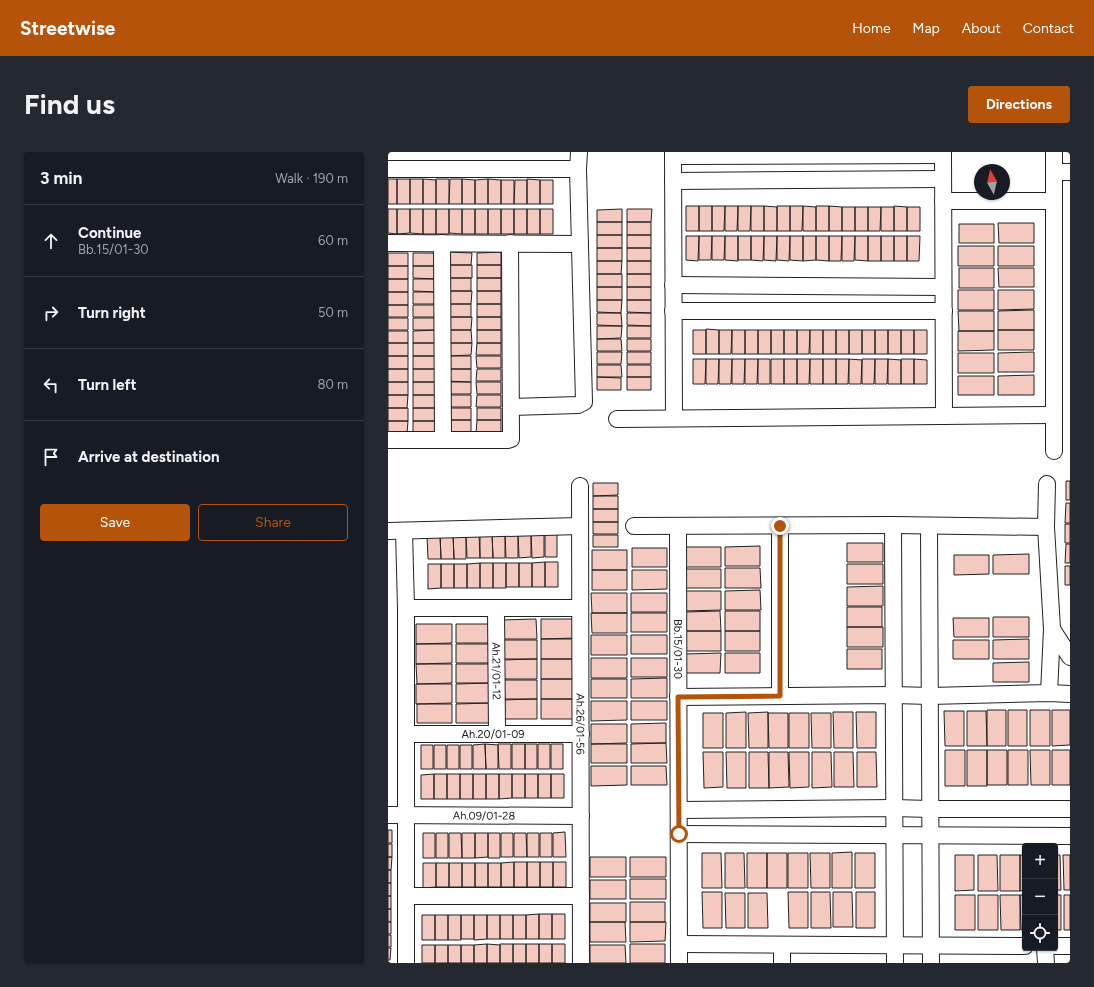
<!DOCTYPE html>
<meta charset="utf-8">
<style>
body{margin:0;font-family:Figtree,sans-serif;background:#242831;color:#f1f3f6}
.controls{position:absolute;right:12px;bottom:12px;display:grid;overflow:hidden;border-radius:4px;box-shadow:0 1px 3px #0004}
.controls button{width:36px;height:36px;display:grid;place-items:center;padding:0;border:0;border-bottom:1px solid #363941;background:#171b24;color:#f1f3f6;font:20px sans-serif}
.compass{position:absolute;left:586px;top:12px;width:36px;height:36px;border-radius:50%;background:#171b24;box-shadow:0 1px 3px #0004;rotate:352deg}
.stop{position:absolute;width:12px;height:12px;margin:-9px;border:3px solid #b45309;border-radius:50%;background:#fff}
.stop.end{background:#b45309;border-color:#fff;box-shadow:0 1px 4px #0008}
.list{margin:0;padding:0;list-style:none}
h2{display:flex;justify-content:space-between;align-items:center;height:52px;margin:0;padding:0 16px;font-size:17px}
h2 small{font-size:13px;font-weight:400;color:#9ea1a6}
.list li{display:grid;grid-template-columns:26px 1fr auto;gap:12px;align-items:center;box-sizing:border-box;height:72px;padding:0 16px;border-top:1px solid #363941}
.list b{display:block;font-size:15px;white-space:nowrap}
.list p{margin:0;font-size:13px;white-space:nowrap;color:#9ea1a6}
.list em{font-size:13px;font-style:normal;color:#9ea1a6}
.actions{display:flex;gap:8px;padding:12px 16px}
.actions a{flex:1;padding:9px 0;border:1px solid #b45309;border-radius:4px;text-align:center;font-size:14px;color:#b45309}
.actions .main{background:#b45309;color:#fff}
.icon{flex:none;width:22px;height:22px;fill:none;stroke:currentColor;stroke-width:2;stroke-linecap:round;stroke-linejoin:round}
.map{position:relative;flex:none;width:682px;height:811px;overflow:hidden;border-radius:4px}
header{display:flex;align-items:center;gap:24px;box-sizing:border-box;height:56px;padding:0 20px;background:#b45309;color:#fff}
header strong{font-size:19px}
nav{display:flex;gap:22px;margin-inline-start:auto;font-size:14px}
.intro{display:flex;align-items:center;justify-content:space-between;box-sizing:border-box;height:96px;padding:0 24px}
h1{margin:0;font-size:28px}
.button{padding:10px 18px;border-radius:4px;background:#b45309;color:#fff;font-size:14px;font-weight:700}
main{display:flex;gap:24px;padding:0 24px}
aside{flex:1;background:#171b24;border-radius:4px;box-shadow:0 1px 3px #0004}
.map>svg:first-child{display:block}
</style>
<header>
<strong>Streetwise</strong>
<nav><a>Home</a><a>Map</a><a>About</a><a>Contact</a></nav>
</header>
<div class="intro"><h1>Find us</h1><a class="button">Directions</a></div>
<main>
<aside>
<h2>3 min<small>Walk · 190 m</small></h2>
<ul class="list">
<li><svg class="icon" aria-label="ahead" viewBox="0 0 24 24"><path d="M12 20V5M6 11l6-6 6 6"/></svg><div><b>Continue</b><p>Bb.15/01-30</p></div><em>60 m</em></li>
<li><svg class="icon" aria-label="right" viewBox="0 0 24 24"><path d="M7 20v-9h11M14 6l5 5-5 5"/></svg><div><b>Turn right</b></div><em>50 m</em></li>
<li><svg class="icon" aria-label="left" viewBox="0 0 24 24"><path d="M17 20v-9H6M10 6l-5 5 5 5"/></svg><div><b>Turn left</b></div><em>80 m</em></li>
<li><svg class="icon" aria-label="arrive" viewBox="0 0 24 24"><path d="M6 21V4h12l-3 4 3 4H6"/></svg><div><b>Arrive at destination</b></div></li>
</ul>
<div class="actions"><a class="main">Save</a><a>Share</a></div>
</aside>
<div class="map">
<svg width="682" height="811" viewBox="0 0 682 811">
<rect width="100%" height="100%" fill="#fff"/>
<path fill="#f3c9c0" stroke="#222" d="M0,27H9V52H0Z
M9,27H22V52H9Z
M22,27H35V52H22Z
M35,27L48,28V52H35Z
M48,27H61V52H48Z
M62,27H74V52H61Z
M74,27L87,28V52H74Z
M100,27L113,28V52H100Z
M100,27V52H87V28Z
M139,27L152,28V52H139Z
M113,28H126V52H113Z
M127,28H139V52H126Z
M152,28H165V52H152Z
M298,54H311V79H298Z
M311,54H324V79H311Z
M324,54H337L336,79H324Z
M337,54H350L349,79H337Z
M350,54H363L362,79H350Z
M363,54H376V79H363Z
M376,54L389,55V79H376Z
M389,54H402V79H389Z
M402,54H415L414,79H402Z
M415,54L428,55V79H415Z
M428,54H441V79H428Z
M441,54L454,55V79H441Z
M506,54L519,55V79H506Z
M454,55H467V79H454Z
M467,55H480V79H467Z
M480,55H493L492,79H480Z
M493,55H506V79H493Z
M519,55H532V79H519Z
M0,57H9V82L0,81Z
M9,57H22V81L9,82Z
M22,57H35V82L22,81Z
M35,57H48V82H35Z
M48,57H61V82H48Z
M61,57H74V82L61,81Z
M74,57H87V82H74Z
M87,57H100V82H87Z
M100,57H113V82H100Z
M113,57H126V82H113Z
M126,57H139V82H126Z
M139,57H152V82H139Z
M152,57H165V82H152Z
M234,57V70H209V58Z
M239,57H264L263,70H239Z
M209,70H234V83H209Z
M239,70H263V83H239Z
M610,71H646V91H611Z
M571,72H606V91H571Z
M209,83H234V96H209Z
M239,83H263V96H239Z
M298,84H311L310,109L298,108Z
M311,84H324L323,108H311Z
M324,84H337L336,108H324Z
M337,84H350V109L337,108Z
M350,84H363V108H350Z
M363,84H376L375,109L363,108Z
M376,84H389L388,109L376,108Z
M389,84H402L401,109L389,108Z
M402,84H415V109L402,108Z
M415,84H428V108L415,109Z
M428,84H441V109L428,108Z
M441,84H454L453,109H441Z
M454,84H467L466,109H454Z
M467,84H480V109L467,108Z
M480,84H493V109H480Z
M493,84H506V109H493Z
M506,84H519V109H506Z
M519,84H532L531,109H519Z
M570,94H606V114H570Z
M610,94H646V114H610Z
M209,96H234V109H209Z
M239,96H263V109H239Z
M59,100L84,101L83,113H59Z
M113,100V113H89V101Z
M0,101H20V114H0Z
M25,101H50V114H25Z
M209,109H234L233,122H209Z
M239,109H263V122H239Z
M59,113H84V126H59Z
M89,113H113V126H89Z
M0,114H20V127H0Z
M25,114H50V127L25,126Z
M571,116H606V136H571Z
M610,116H646V135H611Z
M209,122H234V135H209Z
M239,122H263V135H239Z
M59,126H83V139H59Z
M89,126H113V139H89Z
M0,127H20V140H0Z
M25,127H50V140L25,139Z
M209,135H234V148H209Z
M239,135H263V148H239Z
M570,138H606V158H570Z
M610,138H646V157L610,158Z
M59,139H84L83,152H59Z
M89,139H113V152H89Z
M0,140H20V153H0Z
M25,140H50V152H25Z
M209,148H234L233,161L209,160Z
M239,148H263V161L239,160Z
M59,152H83V165H59Z
M89,152H113V165H89Z
M0,153H20V165H0Z
M25,153H50V165H25Z
M646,158V178H610V159Z
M570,159H606V179H571Z
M209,161H233L234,174L209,173Z
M239,161H263V174L239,173Z
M59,165H84L83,178H59Z
M89,165H113V178H89Z
M0,166H20V178H0Z
M25,166H50L49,178H25Z
M209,174H234L233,186L209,187Z
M239,174H263V186H239Z
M318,177L331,178V202H318Z
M50,178V191H25V179Z
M59,178H83L84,191H59Z
M89,178H113V191H89Z
M305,178H318V202H305Z
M331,178H344L343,202H331Z
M344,178H357V202H344Z
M357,178H370V202H357Z
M370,178H383V202H370Z
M383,178H396V202H383Z
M396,178H409V202H396Z
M409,178H422L421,202H409Z
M422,178H435V202H422Z
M435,178H448V202H435Z
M448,178H461V202H448Z
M461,178H474V202H461Z
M474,178H487V202H474Z
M487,178H500V202H487Z
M500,178H513V202H500Z
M513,178H526V202H513Z
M526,178H539V202H526Z
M610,178H646V198H610Z
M0,179H20V191H0Z
M570,179H606V198L570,199Z
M209,187H233L234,199H209Z
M239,187H263V199H239Z
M0,191H20V204H0Z
M25,191H50L49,204H25Z
M59,191H84L83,203L59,204Z
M89,191H113V203H88Z
M209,200H234L233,212H209Z
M239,200H263V212H239Z
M646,200V220H610V201Z
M570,201H606V221H570Z
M0,204H20V217H0Z
M25,204H49L50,217H25Z
M59,204H83V217H59Z
M88,204H113V216H89Z
M305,207H318L317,232H305Z
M318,207H331L330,232H318Z
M331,207H344L343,232H331Z
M344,207H357L356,232H344Z
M357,207H370L369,232H357Z
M370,207H382V232H370Z
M383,207H396V232H383Z
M396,207H409V232H396Z
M409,207H422L421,232H409Z
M422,207H435V232H422Z
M435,207H448V232H435Z
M448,207H461L460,232H448Z
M461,207L474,208L473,232H461Z
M474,207H487L486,232H474Z
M487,207H500L499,232H487Z
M500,207L513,208V232H500Z
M513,207H526V232H513Z
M526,207L539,208V232H526Z
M209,213H233L234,225H209Z
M239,213H263V225H239Z
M0,217H20V230H0Z
M25,217H50L49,230H25Z
M59,217H83V230L59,229Z
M89,217H113V229H88Z
M646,223V243H610V224Z
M570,224H606V243H570Z
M209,225L233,226V238H209Z
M239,225H263V238H239Z
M0,230H20V243H0Z
M25,230H49V243H25Z
M59,230H83V242H59Z
M88,230H113V242H89Z
M0,243H20L19,256H0Z
M25,243H49V256H25Z
M59,243H83V255H59Z
M89,243H113V255H88Z
M0,256H20V269H0Z
M25,256H49L50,269H25Z
M59,256H83V268H59Z
M89,256H113V268H89Z
M59,268H83V281H59Z
M89,268H113V281H88Z
M0,269H20L19,282H0Z
M25,269H49V282H25Z
M678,329H682V348H678Z
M205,331H230V343L205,344Z
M205,344H230V357H205Z
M678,351H682V371H677Z
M205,357H230V370H205Z
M205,370H230V382H205Z
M677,372H682V391H677Z
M104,381L105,406H92V382Z
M117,381H130V406H118Z
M130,381H143V405L131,406Z
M143,381H156V405L144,406Z
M157,381H169V405H157Z
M52,382L53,407H40L39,383Z
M52,382H65L66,407H53Z
M65,382H78V407H66Z
M78,382H91L92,406H79Z
M104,382H117V406H105Z
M205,383H230V395H205Z
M459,391H495V410H459Z
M678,392H682V411H677Z
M372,394V414H337V395Z
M297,395H333V415H297Z
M244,396H279V415H244Z
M204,398H239V418H204Z
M641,402V422H605V403Z
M566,403H601V422L566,423Z
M157,410V435H144V411Z
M157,410H170V435H157Z
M92,411H105V436H92Z
M92,411V436H79V412Z
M105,411H118V436H105Z
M118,411H131V435H118Z
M131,411H144V435H131Z
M40,412H53V436L40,437Z
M53,412H66V436H53Z
M66,412H79V436H66Z
M459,412H495V432H459Z
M677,414H682V433H677Z
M337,416H372L373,436H337Z
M297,417H333V436H297Z
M204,418H239V438H204Z
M244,418H279V437L244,438Z
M495,434V454H459V435Z
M372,438L373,458H337V439Z
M297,439H333V458L297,459Z
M203,441H239V461H204Z
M243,441H279V460H243Z
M459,455H494V475H459Z
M332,459L333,479H297V460Z
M337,459H372V479H337Z
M203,461H239V481H204Z
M243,461H279V480H243Z
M605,465H641V485H605Z
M565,466H601V485H566Z
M148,467L149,487H113V468Z
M153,467H189L188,486L153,487Z
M28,472H64V491L28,492Z
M68,472H104L103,491H68Z
M459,475H495V495H459Z
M297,479H333V499H297Z
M337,479H372V499H337Z
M203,483H239V503H203Z
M243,483H279V502H243Z
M153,487H188L189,507H153Z
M641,487V507H605V488Z
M113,488H149V507H113Z
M565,488H601V507H565Z
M28,492H64V511L28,512Z
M68,492H104L103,511H68Z
M459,497H494V517H459Z
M333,501L332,521H297V502Z
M337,501H372V521H337Z
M203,506H239V526H203Z
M243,506H279V525H243Z
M149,507V527H113V508Z
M153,507H189V527H153Z
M641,510V530H605V511Z
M28,512H64V531L29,532Z
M68,512H104V531H68Z
M279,526V546H243V527Z
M153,527H189V547H153Z
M203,527H239V546H203Z
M113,528H149V547H113Z
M104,531V551H68V532Z
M28,532H64V551L28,552Z
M149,547V567H113V548Z
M153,547H189V567H153Z
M203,549H239V568L203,569Z
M243,549H279V568H243Z
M104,551V571H68V552Z
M29,552H64V571H29Z
M599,558H618V594H599Z
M620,558H639V594H620Z
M642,558H662V594H642Z
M664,558H682V593L664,594Z
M556,559H576V594H557Z
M579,559H598L599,594H579Z
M358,560V596H338V561Z
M380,560V596H361L360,561Z
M445,560H465V596H446Z
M468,560H488V596H469Z
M315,561H335V596H315Z
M380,561H400V596H381Z
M401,561H421V596H401Z
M423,561H443V596H424Z
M278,571V591H243V572Z
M203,572H239V591L203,592Z
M278,591L279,611H243V592Z
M97,592L98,617H85V593Z
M97,592L110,593V617H98Z
M110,592H123V617H111Z
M124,592H137V617H124Z
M137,592H149V617H137Z
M150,592H162V617H150Z
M163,592H175V617H163Z
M203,592H239V611H203Z
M33,593H45V617H33Z
M46,593H58V617H46Z
M59,593H71V617H59Z
M72,593H84V617H72Z
M557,598H577V634H557Z
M579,598H599V634H579Z
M599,598H619V633H599Z
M620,598H640V633H620Z
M642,598H662V633H643Z
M664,598H682V633H664Z
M315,600H335V635L316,636Z
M338,600H358V636H339Z
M361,600H380L381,636H361Z
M381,600H400L401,635L381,636Z
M401,600H421V635L402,636Z
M424,600H443L444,635L424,636Z
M446,600H465L466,635H446Z
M469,600H488L489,635H469Z
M203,614H239V633L203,634Z
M243,614H278L279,633H243Z
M46,622V647H33V623Z
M46,622H59V647H46Z
M59,622H72V647H59Z
M72,622H85V647H72Z
M85,622H98V647H85Z
M98,622H111V647H98Z
M111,622H124V646L111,647Z
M124,622H137V646H124Z
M137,622H150V646H137Z
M150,622H163V646H150Z
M163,622H176V646H163Z
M0,678H4V691H0Z
M177,680L178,705H165V681Z
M35,681H47V706H35Z
M48,681H60V706H48Z
M61,681H73L74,706H61Z
M74,681H87V706H74Z
M87,681H100V705L87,706Z
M100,681H112V706H100Z
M113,681H125V705H113Z
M126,681H138L139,705H126Z
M139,681H151V705H139Z
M152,681H164V705H152Z
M0,692H4V705H0Z
M464,700V736H444V701Z
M314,701H333L334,736H314Z
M337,701H356L357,736H337Z
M359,701H379V736H359Z
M379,701H399V736H379Z
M400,701H420V736H400Z
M422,701H442V736H423Z
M467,701H487V736H467Z
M567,703H586V738L567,739Z
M590,703H609L610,739H590Z
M612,703H632V739H612Z
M632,703H637V738L632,739Z
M667,703H672L673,738H667Z
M675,703H682V738H676Z
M0,705H4L3,718H0Z
M202,705H238V725H202Z
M242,705H278V725H242Z
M126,710V735H113V711Z
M126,710H139V735H126Z
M139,710H152V735H139Z
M152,710H165V735H152Z
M165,710H178V735H165Z
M35,711H48V735L35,736Z
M48,711H61V735H48Z
M61,711H74V735H61Z
M74,711H87V735H74Z
M87,711H100V735H87Z
M100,711H113V735H100Z
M0,718H3V731H0Z
M242,727H278V747H242Z
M202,728H238V747H202Z
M0,731H3V744H0Z
M314,740H334V776H315Z
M400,740H420V776H401Z
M423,740H442L443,776H423Z
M445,740H464L465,775H445Z
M468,740H487V776H468Z
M337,741H357V776H338Z
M360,741H379L380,776H360Z
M567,743H587V778H567Z
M590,743H610V778H590Z
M612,743H632V778H613Z
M632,743H637V778H633Z
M667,743H673V778H667Z
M676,743H682V778H676Z
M0,744H3V757H0Z
M242,750H277V770H242Z
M202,751H238V770H202Z
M0,757H3V770L0,769Z
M151,762V787H138V763Z
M151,762H164V787H151Z
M164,762H177V787H164Z
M34,763H47V788H34Z
M47,763H60V788H47Z
M60,763H73V788H60Z
M73,763H86V787H73Z
M86,763H99V787L86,788Z
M99,763H112V787H99Z
M112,763H125V787H112Z
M125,763H138V787H125Z
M0,770H3V782H0Z
M202,770H237L238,790H202Z
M242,770H278L277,789L242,790Z
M0,783H3V795H0Z
M99,792V811H86V793Z
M99,792L112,793V811H99Z
M112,792H125V811H112Z
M125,792H138V811H125Z
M138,792H151V811H138Z
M151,792H164V811H151Z
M164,792H177V811H164Z
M242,792H277V811H242Z
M34,793H47V811H34Z
M47,793H60V811H47Z
M60,793H73V811H60Z
M73,793H86V811H73Z
M202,793H237L238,811H202Z
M0,796H3L2,808H0Z"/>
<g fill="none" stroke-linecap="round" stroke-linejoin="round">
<defs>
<g id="minor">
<path d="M285,0L286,266"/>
<path d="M555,0L556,264"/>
<path d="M666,0V299"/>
<path d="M285,4L555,3"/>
<path d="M0,17H190"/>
<path d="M666,20H682"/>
<path d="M285,29L555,27"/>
<path d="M555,49H666"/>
<path d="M0,91L192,92"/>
<path d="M54,91L55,287"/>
<path d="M285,133L555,135"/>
<path d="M285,159H556"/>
<path d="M123,255L190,253L196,250L190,17L191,0"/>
<path d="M229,267L666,263"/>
<path d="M0,288H120L123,287L122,91"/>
<path d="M659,332L658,375L664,477L661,541"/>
<path id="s1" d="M192,334L193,811"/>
<path d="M505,373L507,811"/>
<path d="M246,374L505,373L658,375"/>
<path id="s2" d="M290,374L291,811"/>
<path d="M392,374V544"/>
<path d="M541,374L543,811"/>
<path d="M0,379L192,374"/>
<path d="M16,379L18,456V811"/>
<path d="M18,456H192"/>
<path id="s3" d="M108,456L109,582"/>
<path d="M664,477L682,505"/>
<path d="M290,545L506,543L542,544L661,541L682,542"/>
<path id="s4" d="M18,582H193"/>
<path d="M291,658L506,656L542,657H682"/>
<path id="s5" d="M0,663L193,664"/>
<path d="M291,682L682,684"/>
<path d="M18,744H193"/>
<path d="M291,792L637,794"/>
<path d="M394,793V811"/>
<path d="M667,794H682"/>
<path d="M657,796L658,811"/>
</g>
</defs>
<use href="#minor" stroke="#222" stroke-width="18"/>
<use href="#minor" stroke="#fff" stroke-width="16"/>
</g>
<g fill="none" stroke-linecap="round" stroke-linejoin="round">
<path stroke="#b45309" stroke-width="5" d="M291,682L290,545L392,544V374"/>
</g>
<g text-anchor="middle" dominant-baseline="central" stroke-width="3" stroke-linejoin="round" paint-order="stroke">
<g font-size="11" fill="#222" stroke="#fff">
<text stroke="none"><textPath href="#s2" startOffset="123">Bb.15/01-30</textPath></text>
<text stroke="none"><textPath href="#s3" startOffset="63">Ah.21/01-12</textPath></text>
<text stroke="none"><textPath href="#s1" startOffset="238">Ah.26/01-56</textPath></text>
<text stroke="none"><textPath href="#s4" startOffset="87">Ah.20/01-09</textPath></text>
<text stroke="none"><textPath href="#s5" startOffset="96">Ah.09/01-28</textPath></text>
</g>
</g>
</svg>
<div class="controls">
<button>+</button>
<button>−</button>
<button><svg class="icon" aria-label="locate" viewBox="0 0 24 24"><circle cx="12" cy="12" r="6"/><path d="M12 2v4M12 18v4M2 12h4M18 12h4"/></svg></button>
</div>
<svg class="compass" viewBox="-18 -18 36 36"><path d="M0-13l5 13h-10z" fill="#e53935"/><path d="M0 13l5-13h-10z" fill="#9ea1a6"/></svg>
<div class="stop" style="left:291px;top:682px"></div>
<div class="stop end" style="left:392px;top:374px"></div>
</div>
</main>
